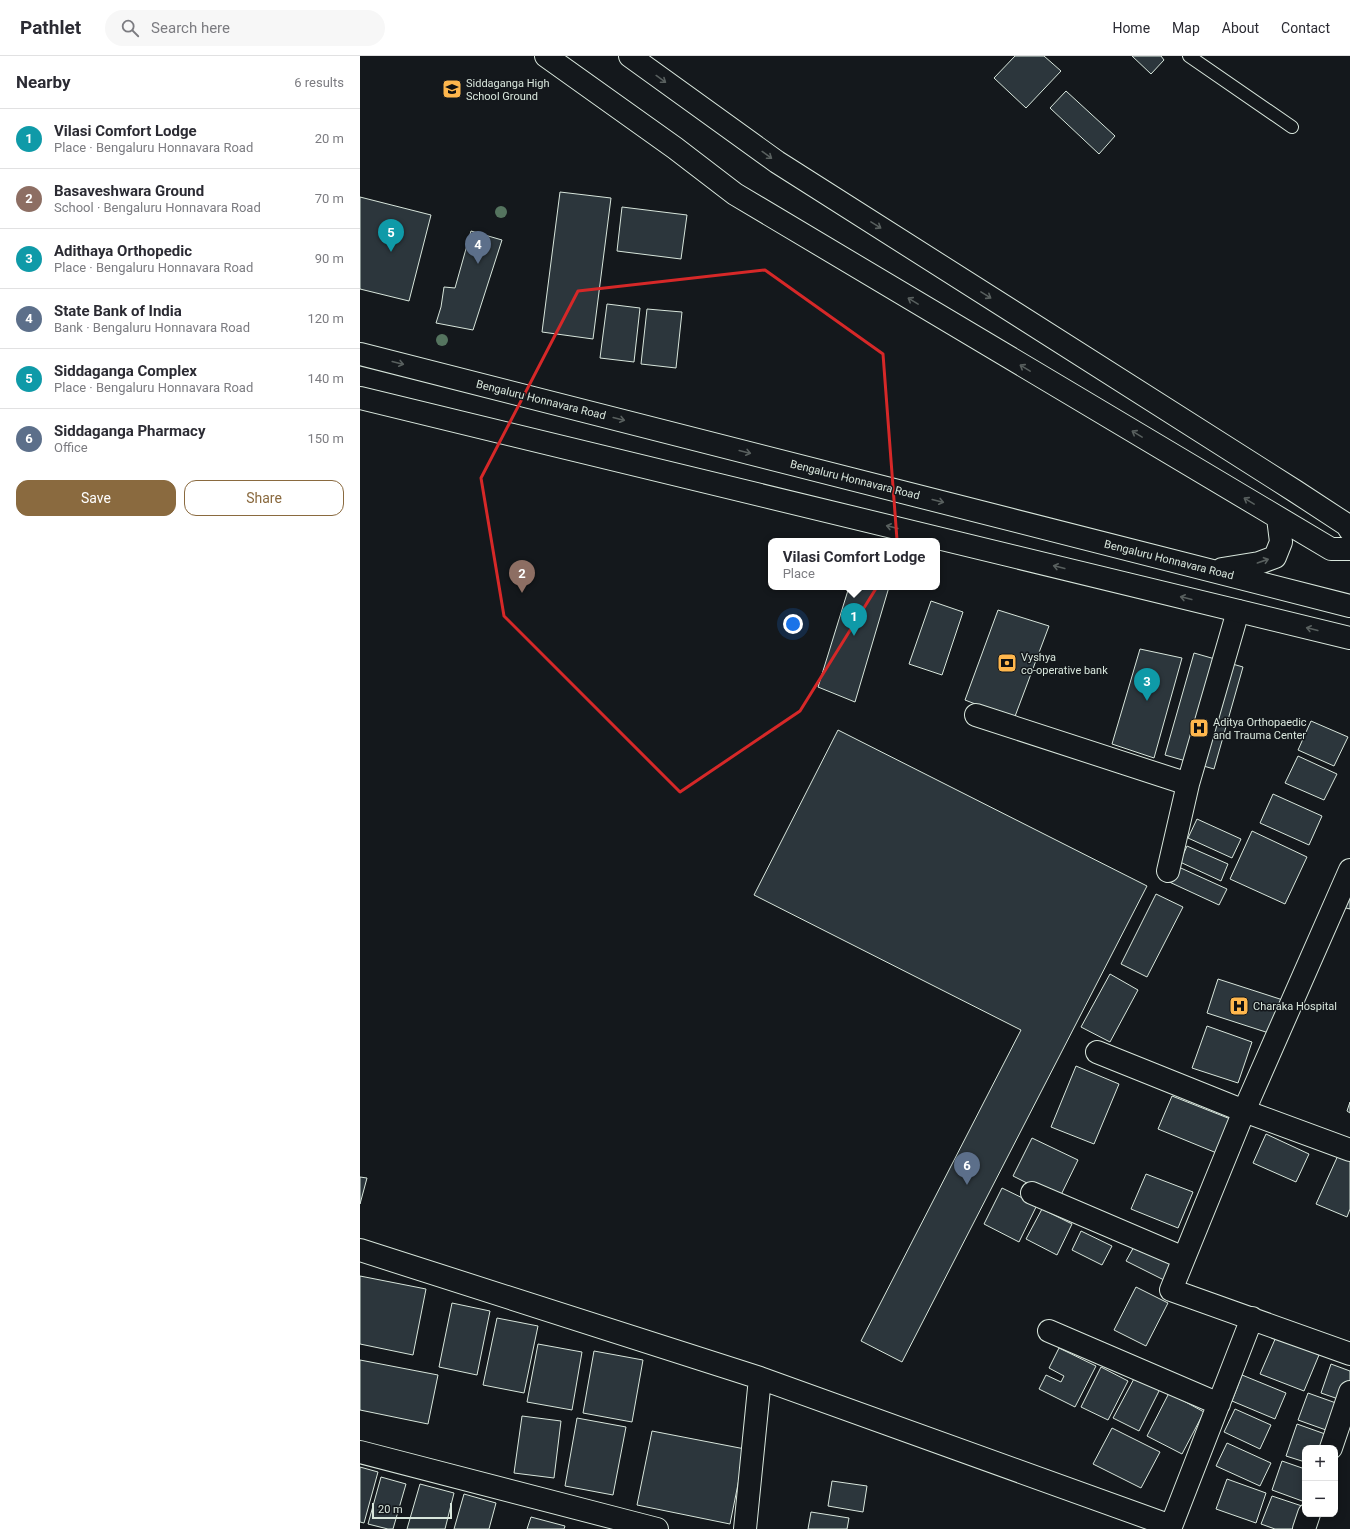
<!DOCTYPE html>
<meta charset="utf-8">
<style>
body{margin:0;font-family:Roboto,sans-serif;background:#f7f7f7;color:#2b2b33}
.controls{position:absolute;right:12px;bottom:12px;display:grid;overflow:hidden;border-radius:8px;box-shadow:0 2px 10px #0003}
.controls button{width:36px;height:36px;display:grid;place-items:center;padding:0;border:0;border-bottom:1px solid #e1e1e2;background:#fff;color:#2b2b33;font:20px sans-serif}
.scale{position:absolute;left:12px;bottom:10px;width:80px;box-sizing:border-box;padding-left:4px;border:2px solid #d8e6dc;border-top:0;font-size:11px;line-height:14px;white-space:nowrap;color:#d8e6dc;-webkit-text-stroke:3px #14181c;paint-order:stroke}
.you{position:absolute;left:433px;top:568px;width:14px;height:14px;margin:-10px;border:3px solid #fff;border-radius:50%;background:#1a73e8;box-shadow:0 0 0 6px #1a73e833}
.badge{display:grid;place-items:center;width:26px;height:26px;border-radius:50%;background:#8a6a3f;color:#fff;font-size:13px;font-weight:700}
.pin{position:absolute;translate:-50% -33px;filter:drop-shadow(0 1px 2px #0008)}
.pin::after{content:'';position:absolute;top:21px;width:14px;height:12px;background:inherit;clip-path:polygon(0 0,100% 0,50% 100%)}
.popup{position:absolute;left:408px;top:482px;width:172px;height:52px;box-sizing:border-box;display:grid;place-content:center;border-radius:8px;background:#fff;filter:drop-shadow(0 1px 3px #0005);font-size:13px;white-space:nowrap;color:#7c7c81}
.popup b{font-size:15px;color:#2b2b33}
.popup::after{content:'';position:absolute;left:50%;top:100%;margin-left:-8px;border:8px solid transparent;border-top-color:#fff}
.list{margin:0;padding:0;list-style:none}
h2{display:flex;justify-content:space-between;align-items:center;height:52px;margin:0;padding:0 16px;font-size:17px}
h2 small{font-size:13px;font-weight:400;color:#7c7c81}
.list li{display:grid;grid-template-columns:26px 1fr auto;gap:12px;align-items:center;box-sizing:border-box;height:60px;padding:0 16px;border-top:1px solid #e1e1e2}
.list b{display:block;font-size:15px;white-space:nowrap}
.list p{margin:0;font-size:13px;white-space:nowrap;color:#7c7c81}
.list em{font-size:13px;font-style:normal;color:#7c7c81}
.actions{display:flex;gap:8px;padding:12px 16px}
.actions a{flex:1;padding:9px 0;border:1px solid #8a6a3f;border-radius:12px;text-align:center;font-size:14px;color:#8a6a3f}
.actions .main{background:#8a6a3f;color:#fff}
.icon{flex:none;width:22px;height:22px;fill:none;stroke:currentColor;stroke-width:2;stroke-linecap:round;stroke-linejoin:round}
.map{position:relative;flex:none;width:990px;height:1473px;overflow:hidden}
header{display:flex;align-items:center;gap:24px;box-sizing:border-box;height:56px;padding:0 20px;background:#fff;border-bottom:1px solid #e1e1e2}
header strong{font-size:19px}
nav{display:flex;gap:22px;margin-inline-start:auto;font-size:14px}
.search{width:280px;height:36px;background:#f7f7f7;display:flex;align-items:center;gap:10px;box-sizing:border-box;padding:0 14px;border-radius:22px;color:#7c7c81;font-size:15px}
main{display:flex}
aside{flex:1;background:#fff}
.map>svg:first-child{display:block}
</style>
<header>
<strong>Pathlet</strong>
<div class="search"><svg class="icon" aria-label="search" viewBox="0 0 24 24"><circle cx="10" cy="10" r="6"/><path d="M15 15l6 6"/></svg>Search here</div>
<nav><a>Home</a><a>Map</a><a>About</a><a>Contact</a></nav>
</header>
<main>
<aside>
<h2>Nearby<small>6 results</small></h2>
<ul class="list">
<li><span class="badge" style="background:#0f9aa8">1</span><div><b>Vilasi Comfort Lodge</b><p>Place · Bengaluru Honnavara Road</p></div><em>20 m</em></li>
<li><span class="badge" style="background:#8d6e63">2</span><div><b>Basaveshwara Ground</b><p>School · Bengaluru Honnavara Road</p></div><em>70 m</em></li>
<li><span class="badge" style="background:#0f9aa8">3</span><div><b>Adithaya Orthopedic</b><p>Place · Bengaluru Honnavara Road</p></div><em>90 m</em></li>
<li><span class="badge" style="background:#5c6f8a">4</span><div><b>State Bank of India</b><p>Bank · Bengaluru Honnavara Road</p></div><em>120 m</em></li>
<li><span class="badge" style="background:#0f9aa8">5</span><div><b>Siddaganga Complex</b><p>Place · Bengaluru Honnavara Road</p></div><em>140 m</em></li>
<li><span class="badge" style="background:#5c6f8a">6</span><div><b>Siddaganga Pharmacy</b><p>Office</p></div><em>150 m</em></li>
</ul>
<div class="actions"><a class="main">Save</a><a>Share</a></div>
</aside>
<div class="map">
<svg width="990" height="1473" viewBox="0 0 990 1473">
<rect width="100%" height="100%" fill="#14181c"/>
<path fill="#2c363c" stroke="#d8e6dc" d="M655,0H684L701,15L666,52L634,22Z
M772,0H801L804,4L791,18Z
M706,35L755,80L739,98L690,52Z
M200,136L251,142L233,283L182,276Z
M0,141L71,159L49,245L0,233Z
M262,151L327,159L321,203L257,195Z
M111,175L142,184L113,274L76,267L81,251L84,231L95,232Z
M247,248L280,252L274,306L240,302Z
M287,253L322,256L316,312L281,308Z
M489,531H529L495,646L458,631Z
M571,545L603,556L582,619L549,608Z
M638,554L689,570L654,663L605,644Z
M780,593L822,602L794,702L752,688Z
M834,597L883,611L854,713L805,699Z
M951,665L988,681L974,710L938,694Z
M478,674L787,830L542,1306L501,1285L661,974L394,839Z
M938,700L977,718L964,744L925,727Z
M913,738L962,760L949,789L900,767Z
M837,763L881,783L872,802L828,782Z
M892,775L947,801L925,848L870,823Z
M827,790L868,808L861,825L820,806Z
M812,808L867,833L859,849L805,824Z
M990,818V853L982,851Z
M796,838L823,851L787,921L761,908Z
M750,918L778,934L750,986L721,971Z
M858,923L926,945L915,979L847,957Z
M847,970L892,986L878,1027L832,1012Z
M716,1010L759,1028L734,1088L691,1071Z
M812,1040L878,1066L864,1100L798,1073Z
M990,1046V1057L987,1055Z
M906,1078L949,1098L936,1126L893,1107Z
M672,1082L718,1104L699,1143L653,1120Z
M980,1095L990,1099V1153L987,1161L956,1148Z
M786,1118L833,1136L818,1172L771,1153Z
M0,1121L7,1122L0,1148Z
M642,1132L677,1149L659,1186L624,1168Z
M682,1153L712,1168L697,1199L666,1183Z
M721,1175L752,1190L742,1209L712,1194Z
M776,1187L815,1207L806,1225L766,1205Z
M0,1220L66,1233L53,1299L0,1288Z
M776,1231L808,1247L786,1290L754,1274Z
M92,1247L130,1255L117,1319L79,1311Z
M137,1262L178,1270L164,1337L123,1329Z
M916,1281L959,1299L944,1335L900,1318Z
M178,1288L222,1296L212,1354L167,1346Z
M699,1292L736,1310L715,1351L679,1333L686,1319L701,1326L704,1320L689,1312Z
M234,1295L283,1304L272,1366L223,1357Z
M0,1304L78,1319L68,1368L0,1354Z
M971,1308L990,1315V1347L961,1337Z
M741,1311L768,1325L748,1364L721,1351Z
M776,1319L801,1331L779,1375L753,1362Z
M882,1319L926,1337L915,1363L872,1345Z
M809,1337L844,1356L822,1398L787,1380Z
M948,1337L990,1352L980,1379L938,1364Z
M875,1353L911,1369L900,1393L864,1376Z
M162,1360L201,1365L194,1422L154,1417Z
M217,1362L266,1371L253,1439L205,1430Z
M937,1368L982,1384L975,1404V1392H945V1406L926,1400Z
M752,1372L800,1396L781,1432L733,1408Z
M292,1375L385,1393L370,1468L277,1449Z
M867,1387L911,1407L900,1430L856,1410Z
M922,1405L945,1413V1446L912,1434Z
M0,1411L18,1416L4,1467L0,1466Z
M21,1421L46,1428L33,1473H28L8,1468Z
M867,1423L906,1437L896,1467L856,1453Z
M472,1425L507,1430L503,1456L468,1450Z
M60,1428L94,1437L85,1473H47Z
M104,1438L136,1447L129,1473H94Z
M912,1440L945,1451L954,1473H915L901,1468Z
M451,1456L489,1462L487,1473H448Z
M171,1461L205,1470L204,1473H167Z"/>
<g fill="none" stroke-linecap="round" stroke-linejoin="round">
<defs>
<path id="service" d="M829,0L932,71"/>
<path id="minor" d="M616,659L828,728
M990,814L884,1055L811,1234L990,1298
M808,815L828,728L878,555
M737,996L884,1055L990,1094
M672,1137L824,1202
M0,1194L400,1322L811,1470
M689,1275L859,1348
M971,1392L990,1336
M0,1396L297,1473
M385,1473L400,1322
M810,1473L892,1262
M944,1473L949,1458"/>
<path id="primary" d="M186,0L315,92L375,138L971,493H990
M270,0L417,106L935,435L987,469L990,474
M0,298L990,550
M0,342L990,582
M862,513L899,507L915,501L921,486L918,462"/>
</defs>
<use href="#service" stroke="#d8e6dc" stroke-width="14"/>
<use href="#minor" stroke="#d8e6dc" stroke-width="24"/>
<use href="#primary" stroke="#d8e6dc" stroke-width="24"/>
<use href="#service" stroke="#14181c" stroke-width="12"/>
<use href="#minor" stroke="#14181c" stroke-width="22"/>
<use href="#primary" stroke="#14181c" stroke-width="22"/>
</g>
<g fill="#55745f">
<circle cx="141" cy="156" r="6"/>
<circle cx="82" cy="284" r="6"/>
</g>
<defs><path id="oneway-shaft" d="M-6 0H5M1.5-3L5.5 0L1.5 3" fill="none" stroke-width="1.6" stroke-linecap="round" stroke-linejoin="round"/></defs>
<g stroke="#59605f">
<use href="#oneway-shaft" transform="translate(301 23) rotate(36)"/>
<use href="#oneway-shaft" transform="translate(407 99) rotate(36)"/>
<use href="#oneway-shaft" transform="translate(516 169) rotate(32)"/>
<use href="#oneway-shaft" transform="translate(626 239) rotate(32)"/>
<use href="#oneway-shaft" transform="translate(553 245) rotate(-149)"/>
<use href="#oneway-shaft" transform="translate(38 307) rotate(14)"/>
<use href="#oneway-shaft" transform="translate(665 312) rotate(-149)"/>
<use href="#oneway-shaft" transform="translate(259 363) rotate(14)"/>
<use href="#oneway-shaft" transform="translate(777 378) rotate(-149)"/>
<use href="#oneway-shaft" transform="translate(385 396) rotate(14)"/>
<use href="#oneway-shaft" transform="translate(578 445) rotate(14)"/>
<use href="#oneway-shaft" transform="translate(889 445) rotate(-149)"/>
<use href="#oneway-shaft" transform="translate(532 471) rotate(-166)"/>
<use href="#oneway-shaft" transform="translate(903 505) rotate(-19)"/>
<use href="#oneway-shaft" transform="translate(699 511) rotate(-166)"/>
<use href="#oneway-shaft" transform="translate(826 542) rotate(-166)"/>
<use href="#oneway-shaft" transform="translate(952 573) rotate(-166)"/>
</g>
<path fill="none" stroke="#d62828" stroke-width="3" stroke-linejoin="round" d="M405,214L523,298L538,497L440,655L320,736L144,560L121,422L218,235Z"/>
<defs>
<symbol id="school-square" viewBox="-11 -11 22 22"><rect x="-9" y="-9" width="18" height="18" rx="4" fill="#ffb74d" stroke="#14181c"/><path d="M0-5L7-2L0 1L-7-2ZM-4 1L0 2.5L4 1V4Q0 6-4 4Z" fill="#111"/></symbol>
<symbol id="bank-square" viewBox="-11 -11 22 22"><rect x="-9" y="-9" width="18" height="18" rx="4" fill="#ffb74d" stroke="#14181c"/><path d="M-6-4H6V4H-6ZM0-2.3a2.3 2.3 0 1 0 0 4.6a2.3 2.3 0 1 0 0-4.6Z" fill="#111"/></symbol>
<symbol id="hospital-square" viewBox="-11 -11 22 22"><rect x="-9" y="-9" width="18" height="18" rx="4" fill="#ffb74d" stroke="#14181c"/><path d="M-5-5h3v3.5h4V-5h3V5h-3V1.5h-4V5h-3Z" fill="#111"/></symbol>
</defs>
<g fill-rule="evenodd">
<use href="#school-square" x="81" y="22" width="22" height="22"/>
<use href="#bank-square" x="636" y="596" width="22" height="22"/>
<use href="#hospital-square" x="828" y="661" width="22" height="22"/>
<use href="#hospital-square" x="868" y="939" width="22" height="22"/>
</g>
<g text-anchor="middle" dominant-baseline="central" stroke-width="3" stroke-linejoin="round" paint-order="stroke">
<g font-size="11" fill="#d8e6dc" stroke="#14181c" text-anchor="start">
<text x="106" y="27">Siddaganga High<tspan x="106" dy="13">School Ground</tspan></text>
<text x="661" y="601">Vyshya<tspan x="661" dy="13">co-operative bank</tspan></text>
<text x="853" y="666">Aditya Orthopaedic<tspan x="853" dy="13">and Trauma Center</tspan></text>
<text x="893" y="950">Charaka Hospital</text>
</g>
<g font-size="11" fill="#d8e6dc" stroke="#14181c">
<text transform="translate(181 344) rotate(14)">Bengaluru Honnavara Road</text>
<text transform="translate(495 424) rotate(14)">Bengaluru Honnavara Road</text>
<text transform="translate(809 504) rotate(14)">Bengaluru Honnavara Road</text>
</g>
</g>
</svg>
<div class="controls">
<button>+</button>
<button>−</button>
</div>
<div class="scale">20 m</div>
<div class="you"></div>
<div class="pin badge" style="left:494px;top:580px;background:#0f9aa8">1</div>
<div class="popup"><b>Vilasi Comfort Lodge</b>Place</div>
<div class="pin badge" style="left:162px;top:537px;background:#8d6e63">2</div>
<div class="pin badge" style="left:787px;top:645px;background:#0f9aa8">3</div>
<div class="pin badge" style="left:118px;top:208px;background:#5c6f8a">4</div>
<div class="pin badge" style="left:31px;top:196px;background:#0f9aa8">5</div>
<div class="pin badge" style="left:607px;top:1129px;background:#5c6f8a">6</div>
</div>
</main>
